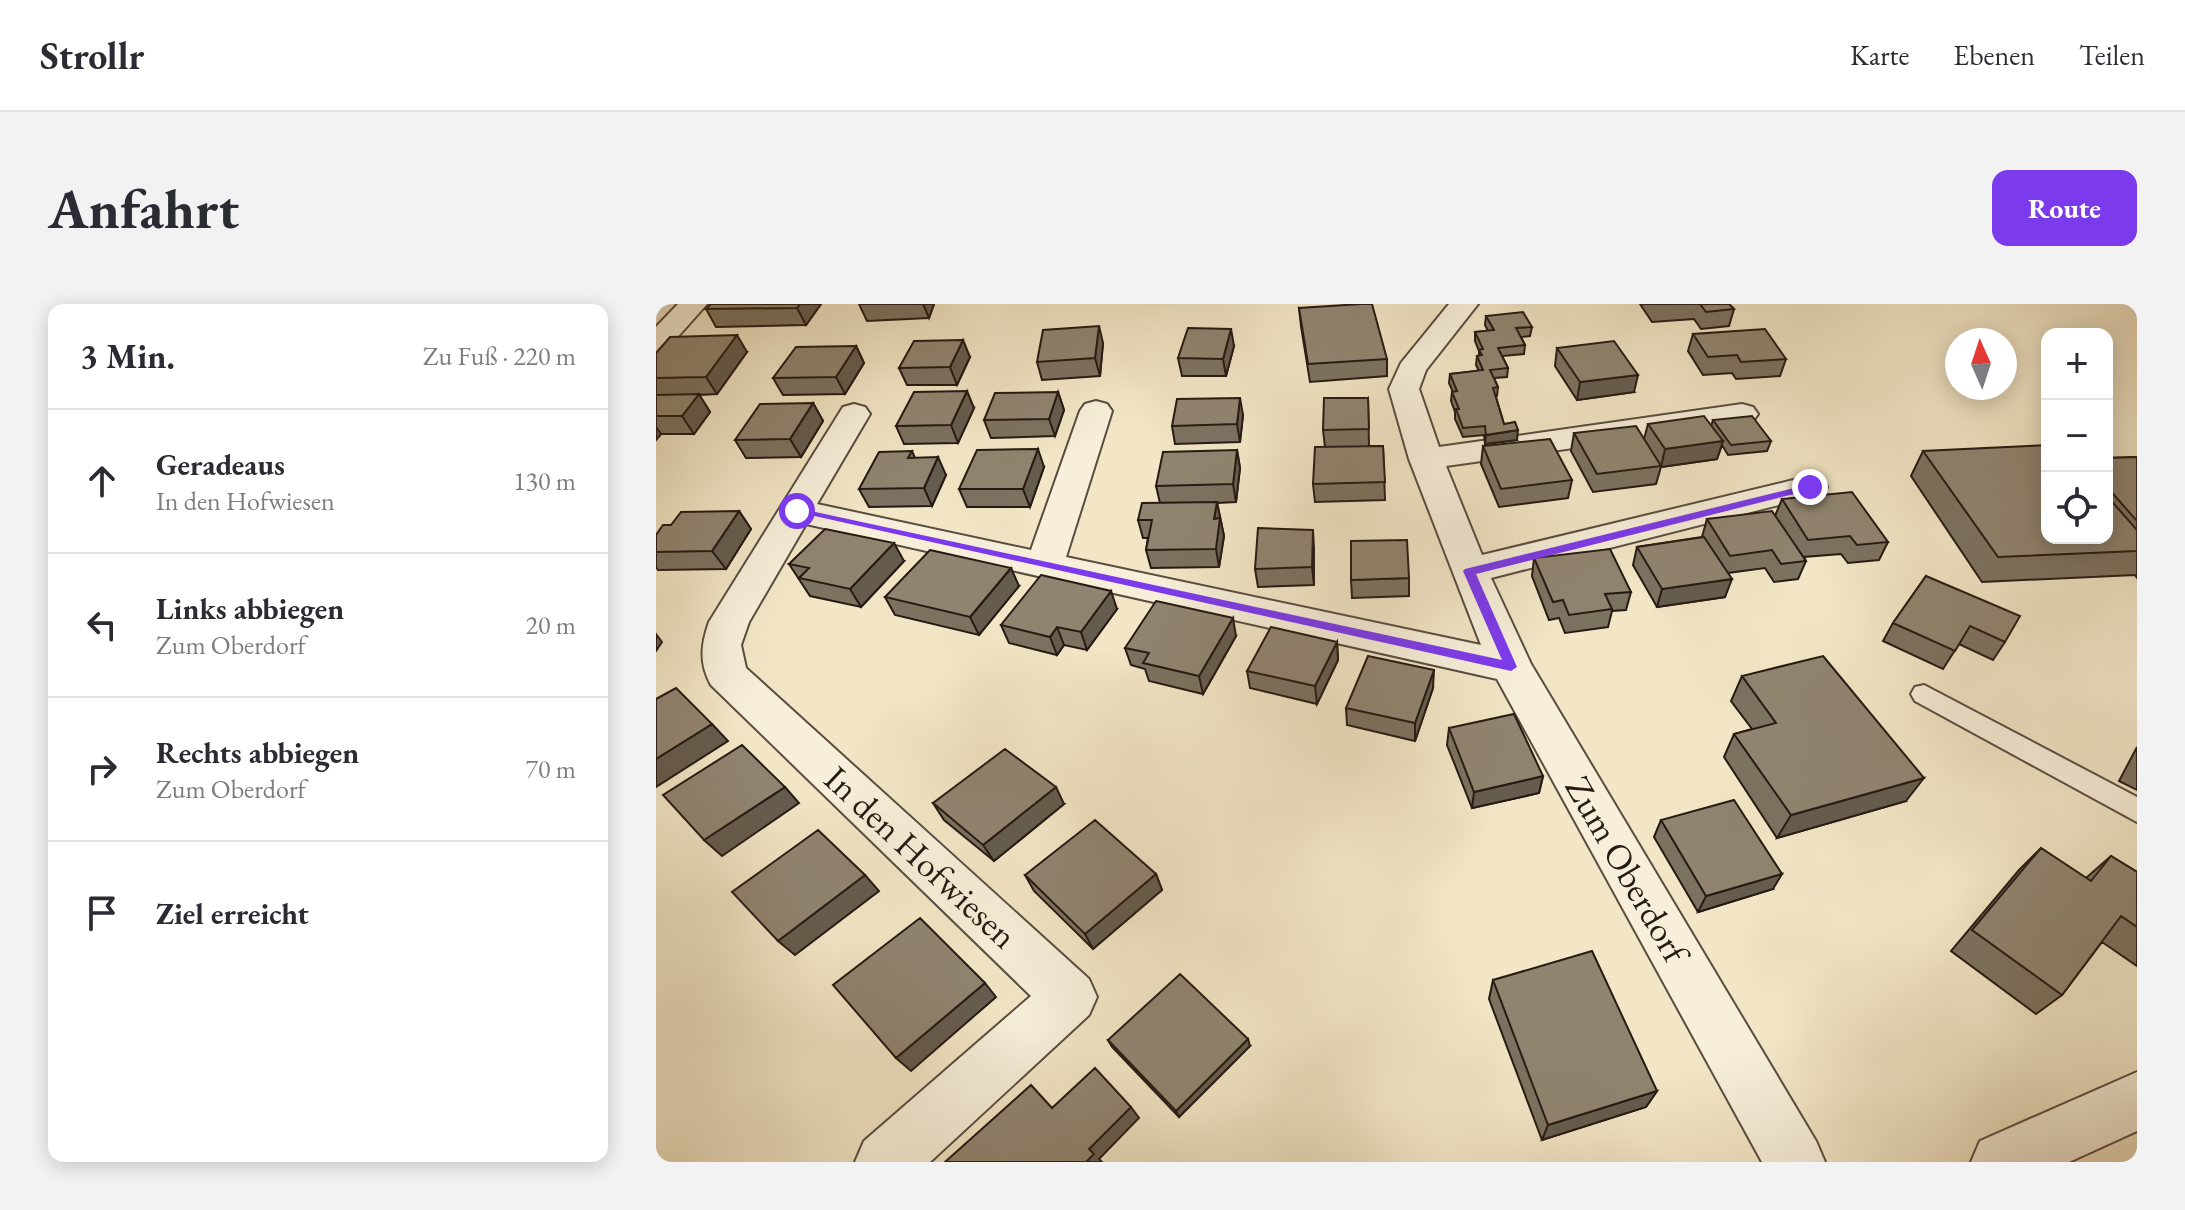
<!DOCTYPE html>
<html lang="de">
<meta charset="utf-8">
<style>
body{margin:0;font-family:"EB Garamond",serif;background:#f2f2f3;color:#2b2b33}
.controls{position:absolute;right:24px;top:24px;display:grid;overflow:hidden;border-radius:16px;box-shadow:0 4px 20px #0003}
.controls button{width:72px;height:72px;display:grid;place-items:center;padding:0;border:0;border-bottom:2px solid #e1e1e2;background:#fff;color:#2b2b33;font:40px sans-serif}
.compass{position:absolute;left:1289px;top:24px;width:72px;height:72px;border-radius:50%;background:#fff;box-shadow:0 4px 20px #0003;rotate:357deg}
.stop{position:absolute;width:24px;height:24px;margin:-18px;border:6px solid #7c3aed;border-radius:50%;background:#fff}
.stop.end{background:#7c3aed;border-color:#fff;box-shadow:0 2px 8px #0008}
.list{margin:0;padding:0;list-style:none}
h2{display:flex;justify-content:space-between;align-items:center;height:104px;margin:0;padding:0 32px;font-size:34px}
h2 small{font-size:26px;font-weight:400;color:#7c7c81}
.list li{display:grid;grid-template-columns:52px 1fr auto;gap:24px;align-items:center;box-sizing:border-box;height:144px;padding:0 32px;border-top:2px solid #e1e1e2}
.list b{display:block;font-size:30px;white-space:nowrap}
.list p{margin:0;font-size:26px;white-space:nowrap;color:#7c7c81}
.list em{font-size:26px;font-style:normal;color:#7c7c81}
.icon{flex:none;width:44px;height:44px;fill:none;stroke:currentColor;stroke-width:2;stroke-linecap:round;stroke-linejoin:round}
.map{position:relative;flex:none;width:1481px;height:858px;overflow:hidden;border-radius:16px}
header{display:flex;align-items:center;gap:48px;box-sizing:border-box;height:112px;padding:0 40px;background:#fff;border-bottom:2px solid #e1e1e2}
header strong{font-size:38px}
nav{display:flex;gap:44px;margin-inline-start:auto;font-size:28px}
.intro{display:flex;align-items:center;justify-content:space-between;box-sizing:border-box;height:192px;padding:0 48px}
h1{margin:0;font-size:56px}
.button{padding:20px 36px;border-radius:16px;background:#7c3aed;color:#fff;font-size:28px;font-weight:700}
main{display:flex;gap:48px;padding:0 48px}
aside{flex:1;background:#fff;border-radius:16px;box-shadow:0 4px 20px #0003}
.map>svg:first-child{display:block}
</style>
<header>
<strong>Strollr</strong>
<nav><a>Karte</a><a>Ebenen</a><a>Teilen</a></nav>
</header>
<div class="intro"><h1>Anfahrt</h1><a class="button">Route</a></div>
<main>
<aside>
<h2>3 Min.<small>Zu Fuß · 220 m</small></h2>
<ul class="list">
<li><svg class="icon" aria-label="ahead" viewBox="0 0 24 24"><path d="M12 20V5M6 11l6-6 6 6"/></svg><div><b>Geradeaus</b><p>In den Hofwiesen</p></div><em>130 m</em></li>
<li><svg class="icon" aria-label="left" viewBox="0 0 24 24"><path d="M17 20v-9H6M10 6l-5 5 5 5"/></svg><div><b>Links abbiegen</b><p>Zum Oberdorf</p></div><em>20 m</em></li>
<li><svg class="icon" aria-label="right" viewBox="0 0 24 24"><path d="M7 20v-9h11M14 6l5 5-5 5"/></svg><div><b>Rechts abbiegen</b><p>Zum Oberdorf</p></div><em>70 m</em></li>
<li><svg class="icon" aria-label="arrive" viewBox="0 0 24 24"><path d="M6 21V4h12l-3 4 3 4H6"/></svg><div><b>Ziel erreicht</b></div></li>
</ul>
</aside>
<div class="map">
<svg width="1481" height="858" viewBox="0 0 1481 858">
<rect width="100%" height="100%" fill="#f2e6c6"/>
<filter id="stains"><feTurbulence type="fractalNoise" baseFrequency=".0025" numOctaves="4"/><feColorMatrix values="0 0 0 0 .2 0 0 0 0 .09 0 0 0 0 .02 0 0 0 .5 -.17"/></filter>
<radialGradient id="worn" r=".72"><stop offset=".6" stop-color="#630" stop-opacity="0"/><stop offset="1" stop-color="#630" stop-opacity=".3"/></radialGradient>
<g fill="none" stroke-linecap="round" stroke-linejoin="round">
<defs>
<path id="lane" d="M1268,381L1481,493V518L1259,397L1255,390L1259,383Z"/>
<path id="street" d="M22,0H51L10,46L0,49V23Z
M793,0H822L770,66L763,85L783,143L1086,100L1097,103L1102,110L1097,117L1086,120L790,162L826,251L1154,172L1166,176L1171,183L1166,190L835,274L875,360L1160,837L1169,858H1106L841,375L150,220L93,318L85,341L90,364L433,675L441,693L433,711L274,858H199L208,837L375,692L55,381C43,359 45,341 53,318L187,103L198,100L209,103L214,110L161,200L375,246L424,107L429,100L440,97L451,100L456,107L410,253L825,341L753,155L733,85L745,59Z
M1481,768V827L1413,858H1315L1324,837Z"/>
</defs>
<use href="#lane" stroke="#594d40" stroke-width="4"/>
<use href="#street" stroke="#594d40" stroke-width="4"/>
<use href="#lane" fill="#f7efda" fill-rule="evenodd"/>
<use href="#street" fill="#f7efda" fill-rule="evenodd"/>
</g>
<path fill="#7c7260" stroke="#261a13" stroke-width="2" d="M55,0H165L150,21L60,23L50,5Z
M203,0H278L273,14L211,17Z
M984,0H1073L1078,5L1073,22L1045,25L1038,15L996,18Z
M643,4L731,55V72L654,78L645,22Z
M830,12L876,23L874,32L865,33L869,41L868,50L846,52L852,64L851,73L838,74L842,83L841,92L840,93L848,120L861,136L829,140L828,131L807,133L799,115V108L795,97L796,88H797L793,79L794,70L823,67L820,61L821,52H823V47L819,37V28L832,27L829,21Z
M1037,30L1130,55L1124,72L1080,75L1076,69L1047,71L1032,47Z
M447,39L444,72L386,76L381,58Z
M200,42L208,59L189,90L127,91L117,74Z
M578,42L570,72H526L522,54Z
M901,44L978,88L921,96L899,62Z
M91,48L61,90L43,91L54,108L38,130H5L0,136V49Z
M314,53L301,81H251L243,64Z
M402,88L408,106L399,132L335,134L328,116Z
M712,94L713,142H727L729,196L659,198L657,180L669,143L667,126Z
M157,99L167,117L145,153L90,154L79,136Z
M318,104L302,139L248,140L240,122Z
M587,111L584,138L519,140L516,122Z
M1057,116L1115,137L1111,147L1072,151L1066,141L1061,155L1005,163L1000,180L937,188L915,147L918,129L988,135L992,120L1055,122Z
M827,142L916,176L912,194L843,203L825,160Z
M581,146L584,164L580,198L561,199L568,232L563,263L495,264L490,246L492,234H487L482,216L504,199L500,182Z
M256,147L259,154L290,171L276,202L213,203L203,185Z
M1267,147L1451,234V154L1481,153V274L1479,271L1326,278L1255,172Z
M388,163L374,203H311L303,185Z
M1126,195L1232,238L1223,256L1192,259L1185,250L1148,253L1150,257L1142,275L1118,278L1109,264L1072,269L1069,293L1001,303L977,261L981,243L1046,233L1051,215L1119,212Z
M83,207L95,225L70,265L2,266L0,263V231L15,221Z
M658,244V281L602,283L599,265Z
M878,254L975,288L970,306L956,307L952,323L909,329L903,314L893,316L876,272Z
M248,257L205,303L154,292L133,260Z
M1270,272L1349,338L1337,356L1303,340L1287,365L1227,337L1237,319Z
M753,274V292L696,294L695,276Z
M363,282L323,331L239,311L229,293Z
M461,305L431,346L408,341L401,351L353,339L345,321Z
M580,332L547,390L493,377L489,365L475,361L469,344Z
M681,338L682,356L661,400L594,384L591,367Z
M1086,372L1250,497L1121,534L1068,453L1078,430L1096,425L1075,397Z
M777,384L759,437L691,421L690,404Z
M793,424L887,472L883,489L816,504L791,441Z
M1481,443V486L1463,477Z
M277,499L408,500L338,557L288,516Z
M1005,516L1117,585L1042,608L998,533Z
M1385,544L1430,574L1455,552L1481,568V662L1446,638L1406,691L1380,710L1295,647L1363,566Z
M500,570L506,586L437,645L378,587L369,571Z
M837,676L1001,787L990,803L886,836L833,695Z
M452,736L594,742L523,813L456,743Z"/>
<path fill="#655c4e" stroke="#261a13" stroke-width="2" d="M144,0H165L150,21L141,4Z
M267,0H278L273,14Z
M443,22L447,39L444,72L439,54Z
M575,25L578,42L570,72L567,55Z
M81,31L91,48L61,90L50,73Z
M307,36L314,53L301,81L294,63Z
M200,42L208,59L189,90L180,73Z
M982,71L978,88L921,96L924,78Z
M311,87L318,104L302,139L295,121Z
M402,88L408,106L399,132L393,115Z
M43,90L54,108L38,130L26,112Z
M584,94L587,111L584,138L581,120Z
M157,99L167,117L145,153L134,135Z
M0,123L5,130L0,136Z
M862,126L861,136L829,140L830,131Z
M1067,137L1061,155L1005,163L1009,145Z
M382,145L388,163L374,203L367,185Z
M581,146L584,164L580,198L577,180Z
M282,153L290,171L276,202L268,184Z
M561,198L568,232L563,263L560,245L558,215Z
M83,207L95,225L70,265L56,247Z
M657,226L658,244V281L656,263Z
M238,239L248,257L205,303L194,285Z
M355,264L363,282L323,331L314,313Z
M1076,275L1069,293L1001,303L1006,285Z
M455,287L461,305L431,346L425,328Z
M577,314L580,332L547,390L543,372Z
M401,323L408,341L401,351L394,333Z
M0,330L6,338L0,347Z
M681,338L682,356L661,400L659,382Z
M778,366L777,384L759,437V419Z
M56,420L72,437L0,483V455Z
M887,472L883,489L816,504L818,488Z
M1268,474L1250,497L1121,534L1135,511Z
M129,483L143,499L66,552L48,536Z
M400,483L408,500L338,557L327,541Z
M500,570L506,586L437,645L429,630Z
M1126,570L1117,585L1042,608L1050,592Z
M209,571L223,587L139,651L122,637Z
M329,679L340,693L255,767L240,754Z
M592,735L594,742L523,813L520,807Z
M1001,787L990,803L886,836L892,821Z
M475,803L483,814L443,855L446,858H430L433,845Z"/>
<path fill="#908470" stroke="#261a13" stroke-width="2" d="M55,0H144L141,4L50,5Z
M705,0H716L731,55L652,60L643,4Z
M1044,0H1073L1078,5L1050,8Z
M867,8L876,23L860,24L869,41L842,44L852,64L834,66L842,83L837,84L848,120L859,118L862,126L830,131L829,122L807,124L800,105H803L796,88L801,87L794,70L827,66L821,52L826,51L823,46L827,45L819,28L838,26L830,12Z
M443,22L439,54L381,58L387,26Z
M532,24L575,25L567,55L522,54Z
M1109,25L1130,55L1085,58L1081,51L1052,53L1037,30Z
M81,31L50,73L0,74V49L14,33Z
M307,36L294,63L243,64L258,37Z
M958,37L982,71L924,78L901,44Z
M200,42L180,73L117,74L140,43Z
M311,87L295,121L240,122L258,88Z
M402,88L393,115L328,116L339,89Z
M43,90L26,112H0V91Z
M584,94L581,120L516,122L521,95Z
M668,94H712L713,125L667,126Z
M157,99L134,135L79,136L104,100Z
M1048,112L1067,137L1009,145L992,120Z
M1096,112L1115,137L1075,141L1057,116Z
M980,122L1005,162L941,170L918,129Z
M894,135L916,176L845,185L827,142Z
M1391,141V234H1451V192L1481,226V247L1342,253L1267,147Z
M727,142L729,178L657,180L659,143Z
M382,145L367,185H303L321,146Z
M581,146L577,180L500,182L507,148Z
M256,147L252,154L282,153L268,184L203,185L223,148Z
M1481,153V217L1451,183V154Z
M1196,188L1232,238L1201,241L1194,232L1152,236L1126,195Z
M561,198L558,215L564,214L560,245L490,246L496,216H482L486,199Z
M83,207L56,247L0,248V231L7,221H15L25,208Z
M1116,207L1150,257L1125,260L1116,246L1074,252L1051,215Z
M602,224L657,226L656,263L599,265Z
M169,225L238,239L194,285L143,274L153,264L133,260Z
M1048,233L1076,275L1006,285L981,243Z
M751,236L753,274L695,276V237Z
M954,245L975,288L949,290L956,305L913,311L907,296L897,298L878,254Z
M274,246L355,264L314,313L229,293Z
M385,271L455,287L425,328L401,323L394,333L345,321Z
M1270,272L1364,312L1349,338L1314,322L1299,347L1237,319Z
M500,297L577,314L543,372L487,359L493,349L469,344Z
M615,323L681,338L659,382L591,367Z
M712,352L778,366L759,419L690,404Z
M1167,352L1268,474L1135,511L1078,430L1120,419L1086,372Z
M20,384L56,420L0,455V395Z
M858,410L887,472L818,488L793,424Z
M86,441L129,483L48,536L7,491Z
M349,445L400,483L327,541L277,499Z
M1078,496L1126,570L1050,592L1005,516Z
M439,516L500,570L429,630L369,571Z
M162,526L209,571L122,637L76,588Z
M1385,544L1435,577L1455,552L1481,568V623L1465,612L1406,691L1316,626Z
M264,614L329,679L240,754L177,681Z
M936,647L1001,787L892,821L837,676Z
M524,670L592,735L520,807L452,736Z
M439,764L475,803L433,845L438,850L430,858H289L375,781L396,804Z"/>
<path fill="#7c3aed" d="M1154,180L1158,181V185L820,270L861,363L855,367L136,207L141,204L846,356L807,267L809,265Z"/>
<g text-anchor="middle" dominant-baseline="central" stroke-width="8" stroke-linejoin="round" paint-order="stroke">
<g font-size="36" fill="#261a13" stroke="#f7efda">
<text transform="translate(265 553) rotate(43)">In den Hofwiesen</text>
<text transform="translate(971 565) rotate(60)">Zum Oberdorf</text>
</g>
</g>
<rect width="100%" height="100%" filter="url(#stains)"/>
<rect width="100%" height="100%" fill="url(#worn)"/>
</svg>
<div class="controls">
<button>+</button>
<button>−</button>
<button><svg class="icon" aria-label="locate" viewBox="0 0 24 24"><circle cx="12" cy="12" r="6"/><path d="M12 2v4M12 18v4M2 12h4M18 12h4"/></svg></button>
</div>
<svg class="compass" viewBox="-18 -18 36 36"><path d="M0-13l5 13h-10z" fill="#e53935"/><path d="M0 13l5-13h-10z" fill="#7c7c81"/></svg>
<div class="stop" style="left:141px;top:207px"></div>
<div class="stop end" style="left:1154px;top:183px"></div>
</div>
</main>
